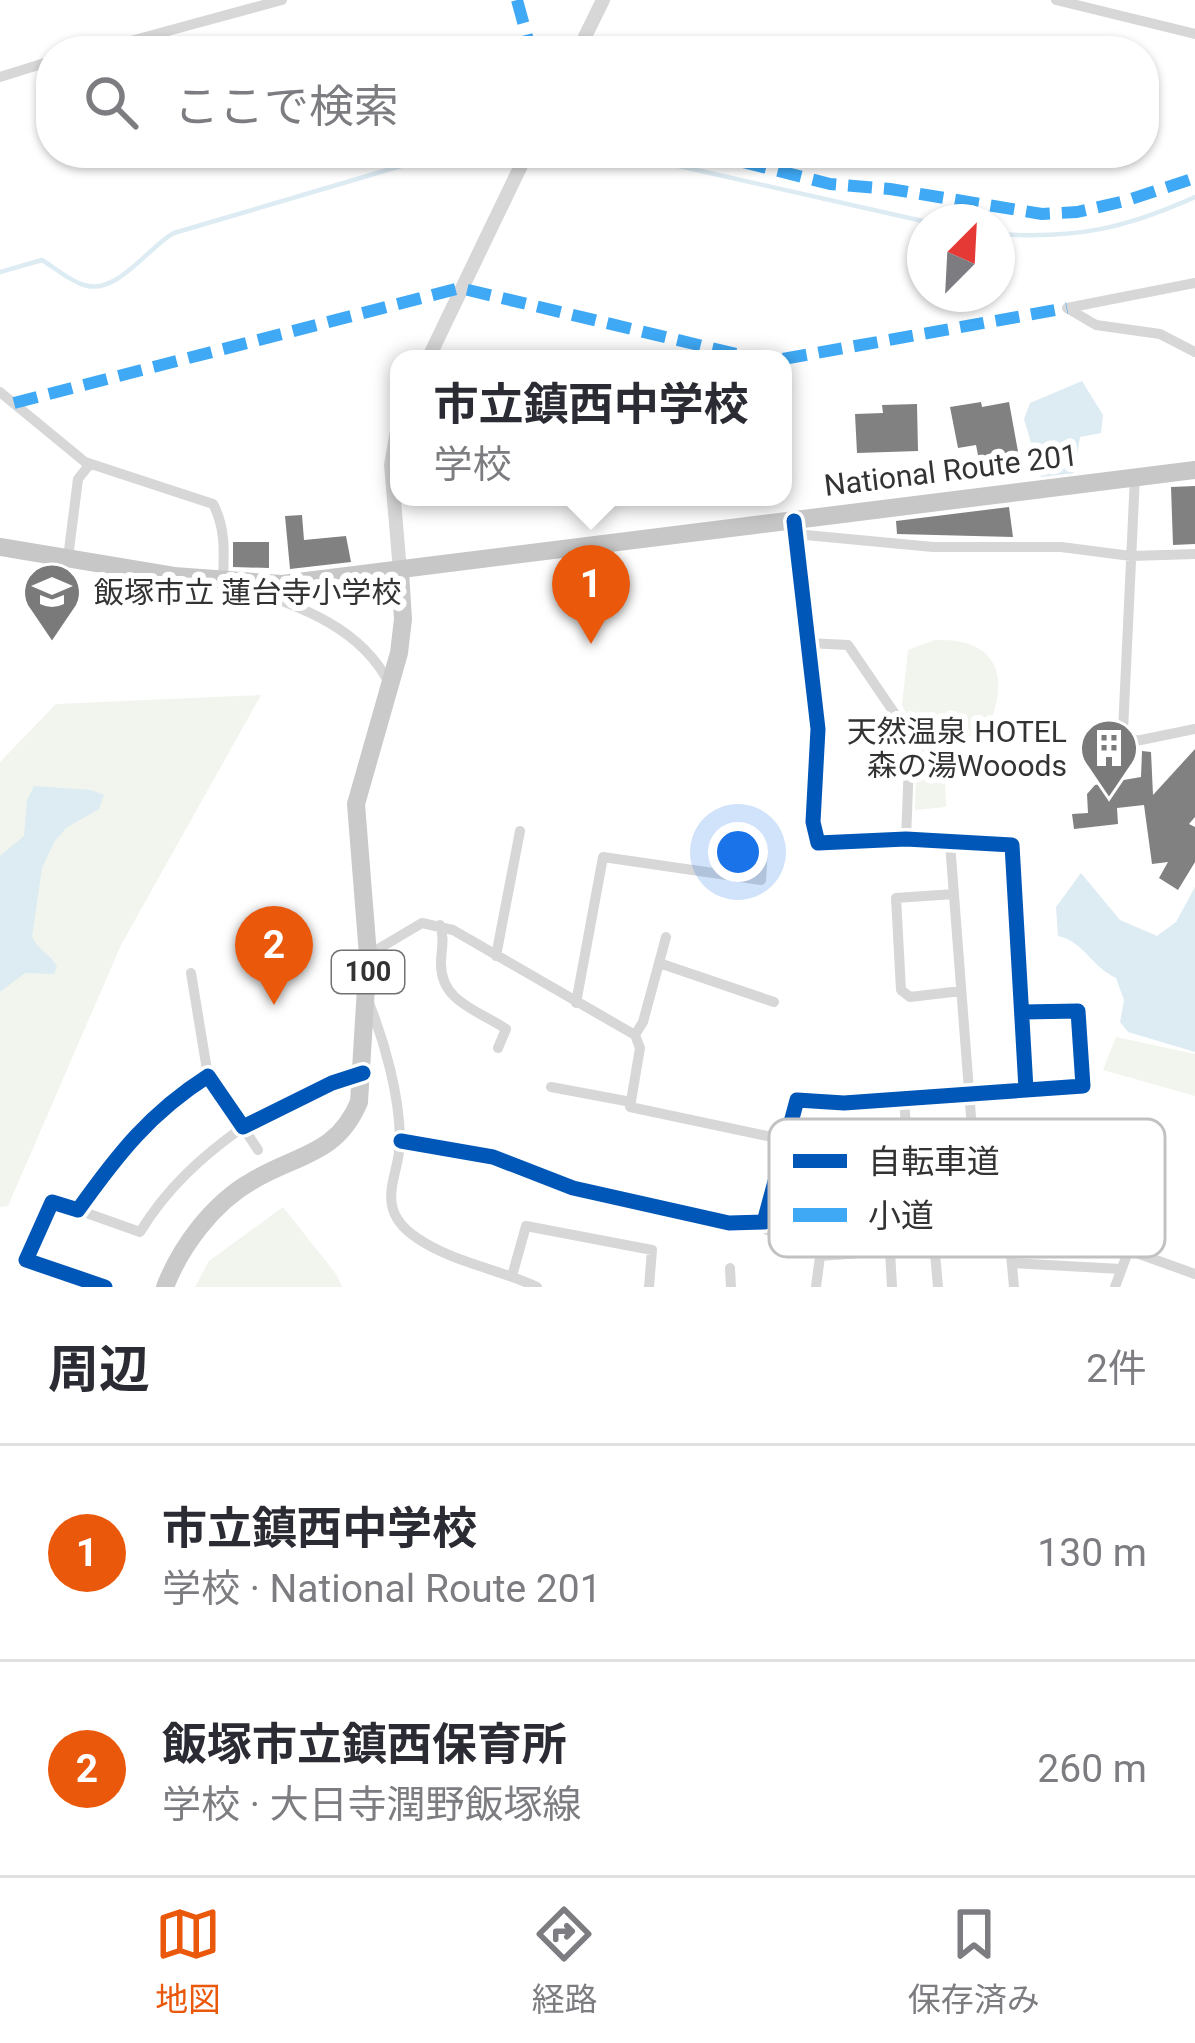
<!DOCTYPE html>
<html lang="ja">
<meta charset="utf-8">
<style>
body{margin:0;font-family:Roboto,"Noto Sans JP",sans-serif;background:#f7f7f7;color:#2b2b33}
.compass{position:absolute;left:907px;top:204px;width:108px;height:108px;border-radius:50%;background:#fff;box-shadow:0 3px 9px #0004;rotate:24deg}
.you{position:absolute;left:738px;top:852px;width:42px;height:42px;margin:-30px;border:9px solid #fff;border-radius:50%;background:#1a73e8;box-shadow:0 0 0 18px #1a73e833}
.badge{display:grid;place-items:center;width:78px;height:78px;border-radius:50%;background:#ea580c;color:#fff;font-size:39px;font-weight:700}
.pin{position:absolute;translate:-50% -99px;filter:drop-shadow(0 3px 6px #0008)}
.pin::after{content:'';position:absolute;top:63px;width:42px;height:36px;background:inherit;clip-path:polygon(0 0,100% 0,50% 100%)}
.popup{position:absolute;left:390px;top:350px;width:402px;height:156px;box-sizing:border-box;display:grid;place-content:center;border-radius:24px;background:#fff;filter:drop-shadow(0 3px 9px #0005);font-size:39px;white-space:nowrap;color:#7c7c81}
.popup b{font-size:45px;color:#2b2b33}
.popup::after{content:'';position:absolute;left:50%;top:100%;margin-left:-24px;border:24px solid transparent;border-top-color:#fff}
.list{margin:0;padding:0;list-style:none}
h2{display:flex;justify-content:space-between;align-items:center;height:156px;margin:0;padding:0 48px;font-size:51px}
h2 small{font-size:39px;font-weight:400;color:#7c7c81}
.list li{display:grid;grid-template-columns:78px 1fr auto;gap:36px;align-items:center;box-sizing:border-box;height:216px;padding:0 48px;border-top:3px solid #e1e1e2}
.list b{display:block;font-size:45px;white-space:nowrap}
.list p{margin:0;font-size:39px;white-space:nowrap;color:#7c7c81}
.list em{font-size:39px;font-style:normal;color:#7c7c81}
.icon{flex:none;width:66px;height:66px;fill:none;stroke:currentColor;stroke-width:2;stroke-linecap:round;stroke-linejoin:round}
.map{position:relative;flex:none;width:1195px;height:1287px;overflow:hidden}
.search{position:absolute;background:#fff;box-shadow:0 3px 9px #0004;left:36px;right:36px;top:36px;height:132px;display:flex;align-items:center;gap:30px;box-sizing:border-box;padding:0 42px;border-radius:48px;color:#7c7c81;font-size:45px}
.sheet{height:588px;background:#fff}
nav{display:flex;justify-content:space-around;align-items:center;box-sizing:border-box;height:168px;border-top:3px solid #e1e1e2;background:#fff;font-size:33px;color:#7c7c81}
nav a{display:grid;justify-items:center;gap:6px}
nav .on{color:#ea580c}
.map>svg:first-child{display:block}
</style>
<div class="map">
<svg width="1195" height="1287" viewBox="0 0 1195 1287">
<rect width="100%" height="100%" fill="#fff"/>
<path fill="#f1f5ed" d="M935,640C1003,638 1010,682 985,734L944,753L946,807L915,810L917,738L902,705L908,650Z
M261,695L121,945L8,1206L0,1207V762L56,704Z
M1116,1037L1195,1054V1096L1103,1070Z
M283,1207L336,1274L342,1287H195L209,1261Z"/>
<path fill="#ddebf3" d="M1082,381L1103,415L1101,433L1080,437L1074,473L1041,477L1024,419L1030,403Z
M34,786L91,790L104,795L99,809L66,828L54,842L42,868L32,937C38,950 51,954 57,967L54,974L25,973L0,992V856L24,836L27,800Z
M1081,873L1120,920L1157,936L1176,922L1195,887V1052L1128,1032L1120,1022L1124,1000L1116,978C1092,967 1083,941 1058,936L1056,907Z"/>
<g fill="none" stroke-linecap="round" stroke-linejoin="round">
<path stroke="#ddebf3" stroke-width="4.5" d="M621,153L927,222
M997,234C1075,239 1124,229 1195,197
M0,272L42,260C55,268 70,281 84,285C117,296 149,246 174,233L445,153"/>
</g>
<path fill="#818181" d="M981,402L982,407L1009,402L1019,457L980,465L976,445L958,448L950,407Z
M917,404L918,451L857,453L855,414L883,413L882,405Z
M1195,486V544L1173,545L1171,487Z
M1009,507L1013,537L897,534L896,521Z
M302,515L304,540L346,536L351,562L290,569L285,516Z
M233,542H269V568L233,567Z
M1195,749V817L1189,824L1195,827V862L1178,890L1159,878L1168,862L1152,864L1144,805L1117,808L1118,824L1074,829L1072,814L1088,813L1087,794L1095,785L1141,777L1142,751L1151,752L1153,795Z"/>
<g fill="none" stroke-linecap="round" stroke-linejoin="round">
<path stroke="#d7d7d7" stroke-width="10" d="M1056,0L1195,34
M94,51L282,0
M0,77L51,61
M1067,308L1096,325L1160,334L1195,352
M1067,308L1195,283
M0,392L85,462L213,504C226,528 224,553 223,580C286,603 357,620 389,683
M1135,476L1123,731L1136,741L1195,729
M794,521L818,729L813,822L818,843L906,839L1012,845L1026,1089
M795,534L933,547H1061L1131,556L1195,554
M68,558L78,479L90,464
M808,643L848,645L910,736L906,839
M950,843L973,1143L1004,1180L1014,1287
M954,894L896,898L901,990L910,997L961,991
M440,925C445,940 441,949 441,964C441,1002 478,1010 506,1029L498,1048
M368,955L422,923L453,930L635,1035L640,1048L630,1107L786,1140
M496,956L520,831
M659,963L666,937
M191,973L208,1076
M369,1003C385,1043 399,1094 400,1138C402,1173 370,1207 417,1238C452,1262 499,1269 537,1287
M576,1003L603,857L761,880L763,849
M635,1035L643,1022L659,963L774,1002
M551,1087L631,1102
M401,1141L493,1157L573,1188L729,1223L764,1222L797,1100L844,1103L1083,1086L1078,1011L1023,1012
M777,1179L909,1167L904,1099
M1004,1180L1100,1182L1149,1195L1115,1287
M78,1210L140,1232C167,1188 201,1157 243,1127L258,1150
M764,1222L767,1230L776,1233L813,1228L820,1256L929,1248L935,1253L938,1287
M890,1250L892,1287
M1128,1250L1195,1274
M1012,1263L1121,1269
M730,1268L731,1287
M512,1276L526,1226L652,1250L649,1287
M105,1287L26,1260L52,1202L78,1210C118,1154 150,1113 208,1076L243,1127L332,1083L363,1073
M816,1287L820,1256"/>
<path stroke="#d7d7d7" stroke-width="14" d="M578,51L603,0
M428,359L527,153
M399,421L391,465L400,571"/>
<path stroke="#cacaca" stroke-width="18" d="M165,1287C181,1246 213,1203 252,1181C297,1154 337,1155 359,1102L368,955L356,804L399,653L403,619L400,571"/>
<path stroke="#c7c7c7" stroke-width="18" d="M0,547L174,576L282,584L1195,470"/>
<path stroke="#3fa9f5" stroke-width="12" stroke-dasharray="24 12" stroke-linecap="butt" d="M517,0L531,51
M708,153L830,184L890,189L1042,214L1077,212L1125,201L1195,178
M783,359L1067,308
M14,403L460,288L757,359"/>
<defs>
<path id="cycleway" d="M794,521L818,729L813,822L818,843L906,839L1012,845L1026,1089
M401,1141L493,1157L573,1188L729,1223L764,1222L797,1100L844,1103L1083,1086L1078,1011L1023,1012
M105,1287L26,1260L52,1202L78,1210C118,1154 150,1113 208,1076L243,1127L332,1083L363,1073"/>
</defs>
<use href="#cycleway" stroke="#fff" stroke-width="22"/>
<use href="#cycleway" stroke="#0057b8" stroke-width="15"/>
</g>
<defs>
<symbol id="school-pin" viewBox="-11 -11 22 30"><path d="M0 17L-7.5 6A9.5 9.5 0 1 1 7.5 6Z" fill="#7a7a7a" stroke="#fff"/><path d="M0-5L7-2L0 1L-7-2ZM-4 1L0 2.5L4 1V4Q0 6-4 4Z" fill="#fff"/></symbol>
<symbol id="building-pin" viewBox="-11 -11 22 30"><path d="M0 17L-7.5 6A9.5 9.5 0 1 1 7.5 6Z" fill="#7a7a7a" stroke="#fff"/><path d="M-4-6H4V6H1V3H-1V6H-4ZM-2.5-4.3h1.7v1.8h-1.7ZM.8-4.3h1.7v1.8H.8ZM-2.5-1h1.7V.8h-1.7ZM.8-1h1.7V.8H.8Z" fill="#fff"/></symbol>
</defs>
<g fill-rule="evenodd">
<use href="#school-pin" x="19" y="559" width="66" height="90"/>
<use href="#building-pin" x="1076" y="715" width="66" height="90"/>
</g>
<g text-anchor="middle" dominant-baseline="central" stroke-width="12" stroke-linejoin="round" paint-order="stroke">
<rect fill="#fff" stroke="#707070" stroke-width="3" x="332" y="951" width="72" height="42" rx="9"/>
<g font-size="27" font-weight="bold" fill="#333">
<text x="368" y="972">100</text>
</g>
<g font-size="30" fill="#333" stroke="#fff">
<text transform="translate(951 470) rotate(-7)">National Route 201</text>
</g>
<g font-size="30" fill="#333" stroke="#fff" text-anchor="start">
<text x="94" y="592">飯塚市立 蓮台寺小学校</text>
<text x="1067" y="731" text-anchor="end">天然温泉 HOTEL<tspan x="1067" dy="34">森の湯Wooods</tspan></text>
</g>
</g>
<rect x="769" y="1119" width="396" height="138" rx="18" fill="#fff" stroke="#c2c2c2" stroke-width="3"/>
<rect x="793" y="1154" width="54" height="14" fill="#0057b8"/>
<rect x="793" y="1208" width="54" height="14" fill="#3fa9f5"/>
<g font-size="33" fill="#333">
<text x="868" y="1173">自転車道</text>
<text x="868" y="1227">小道</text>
</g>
</svg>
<svg class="compass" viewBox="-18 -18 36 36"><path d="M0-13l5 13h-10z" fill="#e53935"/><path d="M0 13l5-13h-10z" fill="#7c7c81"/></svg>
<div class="you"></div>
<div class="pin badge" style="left:591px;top:644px">1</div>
<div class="popup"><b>市立鎮西中学校</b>学校</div>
<div class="pin badge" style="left:274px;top:1005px">2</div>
<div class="search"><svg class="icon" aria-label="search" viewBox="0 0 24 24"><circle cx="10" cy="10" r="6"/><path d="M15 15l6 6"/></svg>ここで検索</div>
</div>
<section class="sheet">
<h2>周辺<small>2件</small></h2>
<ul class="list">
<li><span class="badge">1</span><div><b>市立鎮西中学校</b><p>学校 · National Route 201</p></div><em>130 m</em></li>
<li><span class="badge">2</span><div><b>飯塚市立鎮西保育所</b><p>学校 · 大日寺潤野飯塚線</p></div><em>260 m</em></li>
</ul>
</section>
<nav>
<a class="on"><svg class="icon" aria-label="map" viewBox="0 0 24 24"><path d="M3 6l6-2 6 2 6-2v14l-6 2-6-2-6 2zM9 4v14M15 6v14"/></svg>地図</a>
<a><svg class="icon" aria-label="directions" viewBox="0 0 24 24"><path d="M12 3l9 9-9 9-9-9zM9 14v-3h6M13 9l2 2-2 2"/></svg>経路</a>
<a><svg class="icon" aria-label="saved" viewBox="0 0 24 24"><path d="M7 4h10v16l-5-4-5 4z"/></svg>保存済み</a>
</nav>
